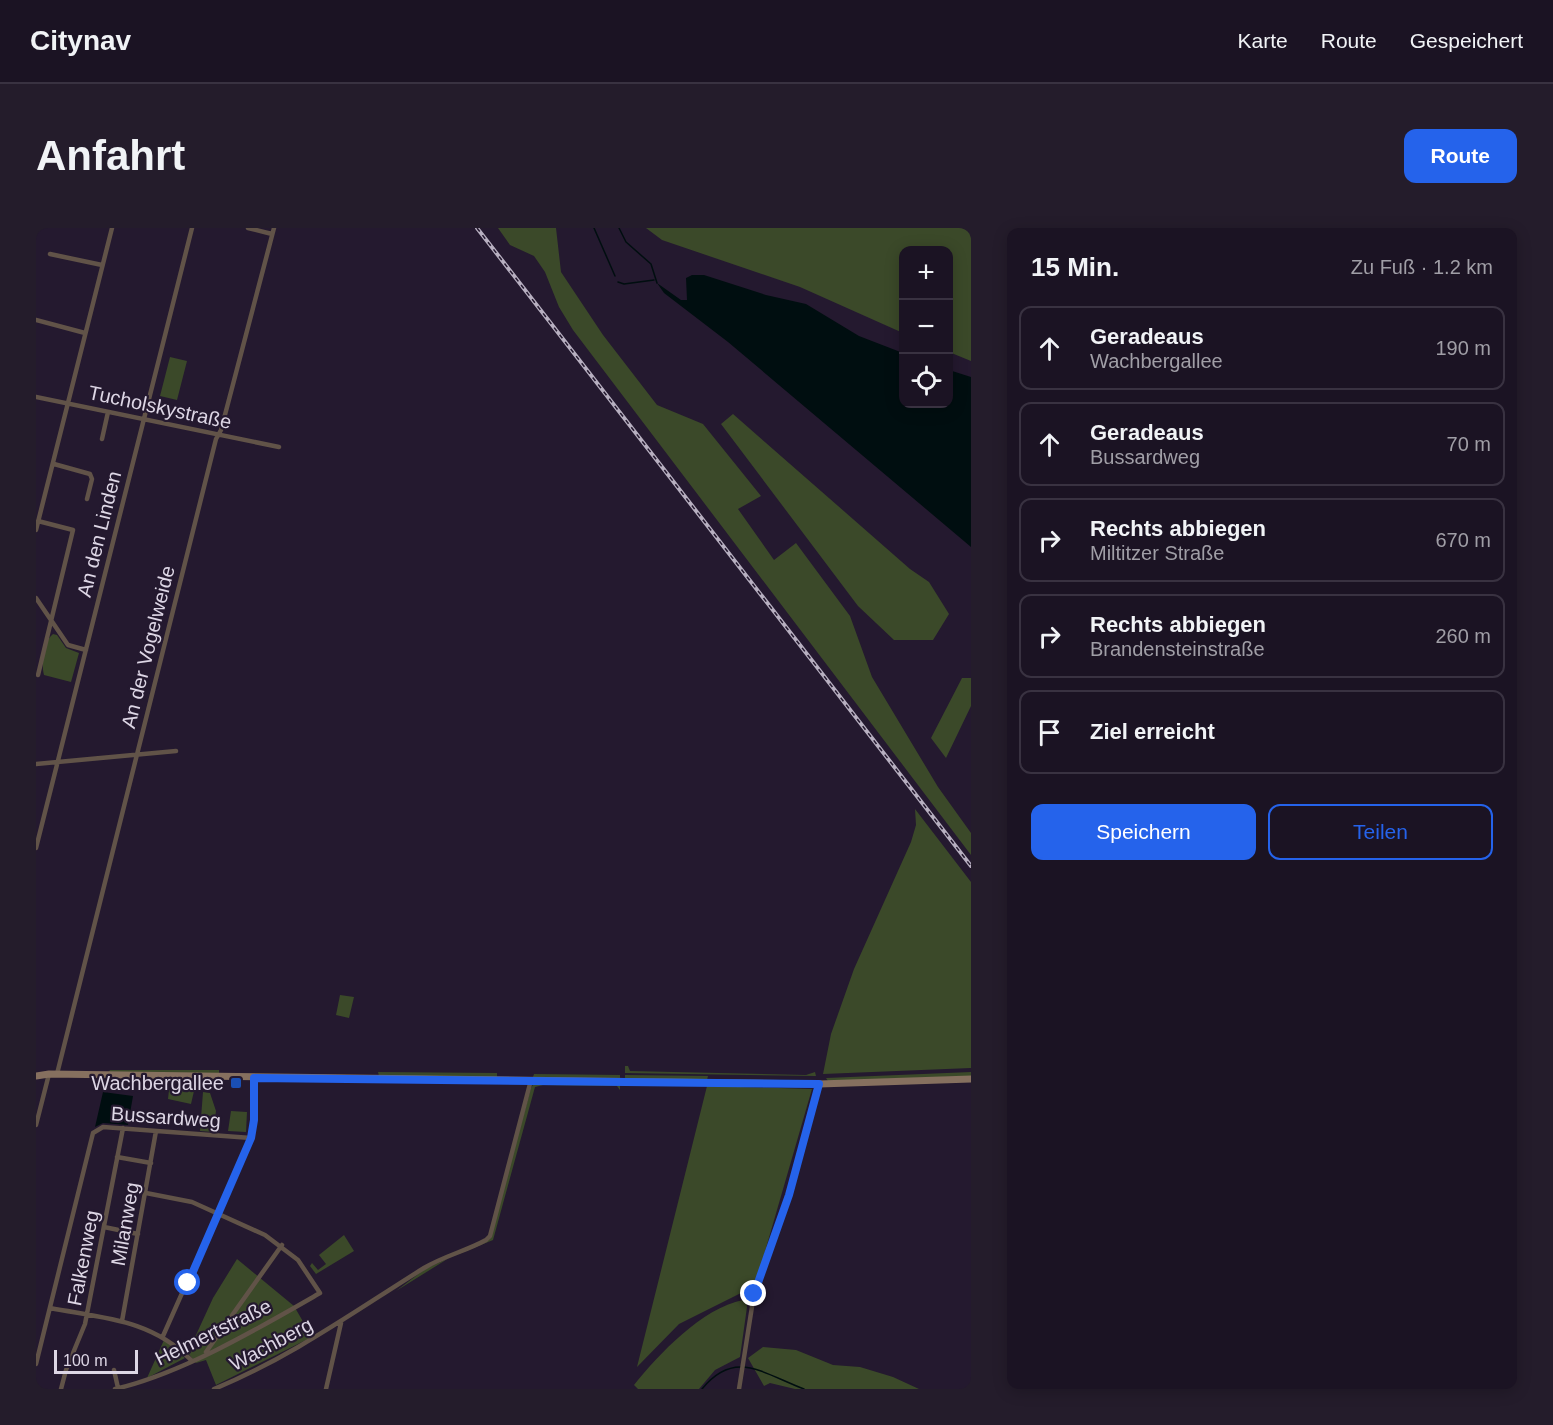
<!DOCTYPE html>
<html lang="de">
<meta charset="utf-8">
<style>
body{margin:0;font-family:Arial,sans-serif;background:#241c2b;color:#f1f3f6}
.controls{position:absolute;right:18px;top:18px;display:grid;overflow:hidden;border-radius:12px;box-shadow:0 3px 15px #0003}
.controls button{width:54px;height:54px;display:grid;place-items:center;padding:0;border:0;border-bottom:2px solid #393241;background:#1b1323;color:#f1f3f6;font:30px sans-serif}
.scale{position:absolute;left:18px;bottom:15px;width:84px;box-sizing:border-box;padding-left:6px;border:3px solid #ddd6e5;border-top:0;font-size:16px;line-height:21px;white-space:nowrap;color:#ddd6e5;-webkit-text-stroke:4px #24192f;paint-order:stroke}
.stop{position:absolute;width:18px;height:18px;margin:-14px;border:4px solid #2563eb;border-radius:50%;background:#fff}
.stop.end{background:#2563eb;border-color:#fff;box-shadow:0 2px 6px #0008}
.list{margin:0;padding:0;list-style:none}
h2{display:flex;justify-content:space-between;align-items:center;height:78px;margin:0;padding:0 24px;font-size:26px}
h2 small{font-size:20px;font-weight:400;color:#a09ea6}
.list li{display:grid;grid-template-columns:39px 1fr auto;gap:18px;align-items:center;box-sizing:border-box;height:84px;margin:0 12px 12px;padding:0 12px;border:2px solid #393241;border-radius:12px}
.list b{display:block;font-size:22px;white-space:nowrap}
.list p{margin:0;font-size:20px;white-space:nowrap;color:#a09ea6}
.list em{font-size:20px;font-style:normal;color:#a09ea6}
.actions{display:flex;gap:12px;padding:18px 24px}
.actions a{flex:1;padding:14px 0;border:2px solid #2563eb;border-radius:12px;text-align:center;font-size:21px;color:#2563eb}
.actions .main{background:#2563eb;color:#fff}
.icon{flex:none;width:33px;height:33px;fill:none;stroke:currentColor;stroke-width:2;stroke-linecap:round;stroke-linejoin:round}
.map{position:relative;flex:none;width:935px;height:1161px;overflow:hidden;border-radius:12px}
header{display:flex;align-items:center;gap:36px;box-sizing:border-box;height:84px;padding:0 30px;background:#1b1323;border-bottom:2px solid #393241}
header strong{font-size:28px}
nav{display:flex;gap:33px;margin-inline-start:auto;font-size:21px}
.intro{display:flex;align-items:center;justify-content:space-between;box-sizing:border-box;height:144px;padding:0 36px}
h1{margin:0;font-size:42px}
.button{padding:15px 27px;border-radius:12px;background:#2563eb;color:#fff;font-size:21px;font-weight:700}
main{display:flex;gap:36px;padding:0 36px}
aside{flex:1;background:#1b1323;border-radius:12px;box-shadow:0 3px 15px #0003}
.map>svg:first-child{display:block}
</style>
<header>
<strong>Citynav</strong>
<nav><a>Karte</a><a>Route</a><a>Gespeichert</a></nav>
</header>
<div class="intro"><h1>Anfahrt</h1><a class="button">Route</a></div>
<main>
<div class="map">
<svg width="935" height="1161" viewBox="0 0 935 1161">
<rect width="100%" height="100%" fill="#24192f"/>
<path fill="#3b4929" d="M462,0H520L525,44L567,107L621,177L667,196L725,268L702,281L738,332L760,315L814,388L836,449L902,559L935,605V627L537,102L523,79L509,44L498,28L474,17Z
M610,0H935V133L913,124L912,22H867V105L764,59L626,12Z
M134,129L151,133L141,172L124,168Z
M697,186L874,341L893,354L913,386L897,412H858L822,378L685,196Z
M17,406L21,407L30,420L43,425L35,454L8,447C5,435 7,414 17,406Z
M926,450H935V478L910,530L895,510Z
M879,581L935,654V840L787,846L795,806L818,741L875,614L880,597Z
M304,767L318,769L313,790L300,787Z
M589,838H592L594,843L770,847L779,844L780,848L589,845Z
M74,842H183V845H72Z
M342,844L461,845V849L343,848Z
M935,844V848L792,853L790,850Z
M498,846L584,847V850L497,849Z
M589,847L672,848L671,852L589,850Z
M498,855L584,856V862L581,858L507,857L499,859L457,1012L413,1030L360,1063L389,1041L453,1012L495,860Z
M671,858L776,861L719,1058L643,1096L601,1139Z
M133,862L158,863L155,876L132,871Z
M167,864L174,865L180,883L177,904L164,903Z
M195,883L211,884L210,904L192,903Z
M308,1007L318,1023L280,1046L274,1038L276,1035L282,1042L290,1036L283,1027Z
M201,1031L258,1078L276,1109L180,1157L170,1132L160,1135L148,1120L160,1107L177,1070Z
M707,1072L710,1074L711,1079L704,1129L679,1142L663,1161H602L598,1157C623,1126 666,1080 707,1072Z
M128,1112L149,1130L111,1150Z
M727,1119L760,1122L797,1137L824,1139L857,1149L883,1161H759L734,1155L728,1158L712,1130Z"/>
<path fill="#000e10" d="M656,47H668L730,67L770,76L823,108L867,125V176H912L913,142L935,149V319L692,114L628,65L621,55L645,72H651L650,50Z
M67,864L97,868L92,897L67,895L59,899Z"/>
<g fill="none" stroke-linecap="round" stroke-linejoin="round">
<path stroke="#000e10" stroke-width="1.5" d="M558,0L579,48
M583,0L590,14L615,36L621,55
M582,54L588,56L618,52
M666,1161C699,1121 726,1145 768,1161"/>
<path stroke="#615348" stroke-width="4.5" d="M212,0L236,6
M14,26L66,37
M0,92L49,105
M0,169L243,219
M66,211L72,184
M18,236L54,246L56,251L51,271
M0,302L76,0
M0,370L32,417L50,422
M2,447L37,302L2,293
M0,536L140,523
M0,620L156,0
M21,846L180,211L185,202L238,0
M0,897L13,846
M81,929L115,935
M68,999L102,1006
M14,1080C67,1090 115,1091 155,1132
M86,1093L120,903
M127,1108L215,910
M170,1124L246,1017
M0,1136L57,905L67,899L215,910L218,892V850
M78,1142L82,1160
M25,1161L30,1142L49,1096L87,900
M79,1161C147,1145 223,1100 284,1065L262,1032L229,1007L156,974L110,965
M178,1161C254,1130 319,1083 388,1040C408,1028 430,1023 450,1012L454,1008L495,852
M290,1161L305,1095
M703,1161L718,1066L753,967L783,856"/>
<path stroke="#86705f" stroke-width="7" d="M0,848L13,846L783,856L935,851"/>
<defs>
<path id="rail" d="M441,0L935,638"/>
</defs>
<use href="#rail" stroke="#b7afc0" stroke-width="4"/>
<use href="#rail" stroke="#24192f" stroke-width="1.5" stroke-dasharray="4.5" stroke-linecap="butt"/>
</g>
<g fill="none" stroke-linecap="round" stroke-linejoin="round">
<path stroke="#2563eb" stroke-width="8" d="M152,1055L215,910L218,892V850L783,856L753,967L718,1066"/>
</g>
<rect fill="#1a4fb4" stroke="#24192f" stroke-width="2" x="194" y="849" width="12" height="12" rx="3"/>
<g text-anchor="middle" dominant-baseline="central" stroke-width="4.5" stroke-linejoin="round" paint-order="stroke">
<g font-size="20" fill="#ddd6e5" stroke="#24192f">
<text transform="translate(124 179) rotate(12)">Tucholskystraße</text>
<text transform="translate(63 306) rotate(-76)">An den Linden</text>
<text transform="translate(112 419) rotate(-76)">An der Vogelweide</text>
<text transform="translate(130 889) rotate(4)">Bussardweg</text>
<text transform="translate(89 996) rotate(-80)">Milanweg</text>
<text transform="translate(47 1030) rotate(-79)">Falkenweg</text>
<text transform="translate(177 1104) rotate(-26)">Helmertstraße</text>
<text transform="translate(235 1116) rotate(-28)">Wachberg</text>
</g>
<g font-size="20" fill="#ddd6e5" stroke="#24192f" text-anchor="end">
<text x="188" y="855">Wachbergallee</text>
</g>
</g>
</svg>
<div class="controls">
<button>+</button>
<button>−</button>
<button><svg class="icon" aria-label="locate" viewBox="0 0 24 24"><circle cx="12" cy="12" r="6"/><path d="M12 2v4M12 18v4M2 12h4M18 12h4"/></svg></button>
</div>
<div class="scale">100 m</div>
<div class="stop" style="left:152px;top:1055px"></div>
<div class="stop end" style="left:718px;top:1066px"></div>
</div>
<aside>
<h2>15 Min.<small>Zu Fuß · 1.2 km</small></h2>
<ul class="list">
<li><svg class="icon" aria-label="ahead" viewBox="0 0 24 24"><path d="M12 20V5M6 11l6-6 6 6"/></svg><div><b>Geradeaus</b><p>Wachbergallee</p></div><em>190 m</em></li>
<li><svg class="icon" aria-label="ahead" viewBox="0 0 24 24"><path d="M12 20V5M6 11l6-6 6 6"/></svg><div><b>Geradeaus</b><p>Bussardweg</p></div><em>70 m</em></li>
<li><svg class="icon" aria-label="right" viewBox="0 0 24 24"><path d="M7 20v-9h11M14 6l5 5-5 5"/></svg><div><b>Rechts abbiegen</b><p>Miltitzer Straße</p></div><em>670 m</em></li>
<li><svg class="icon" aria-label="right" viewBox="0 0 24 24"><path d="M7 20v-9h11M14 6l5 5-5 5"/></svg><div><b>Rechts abbiegen</b><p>Brandensteinstraße</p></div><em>260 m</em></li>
<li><svg class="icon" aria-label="arrive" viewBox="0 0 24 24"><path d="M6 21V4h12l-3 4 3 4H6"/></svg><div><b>Ziel erreicht</b></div></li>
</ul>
<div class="actions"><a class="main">Speichern</a><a>Teilen</a></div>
</aside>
</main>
